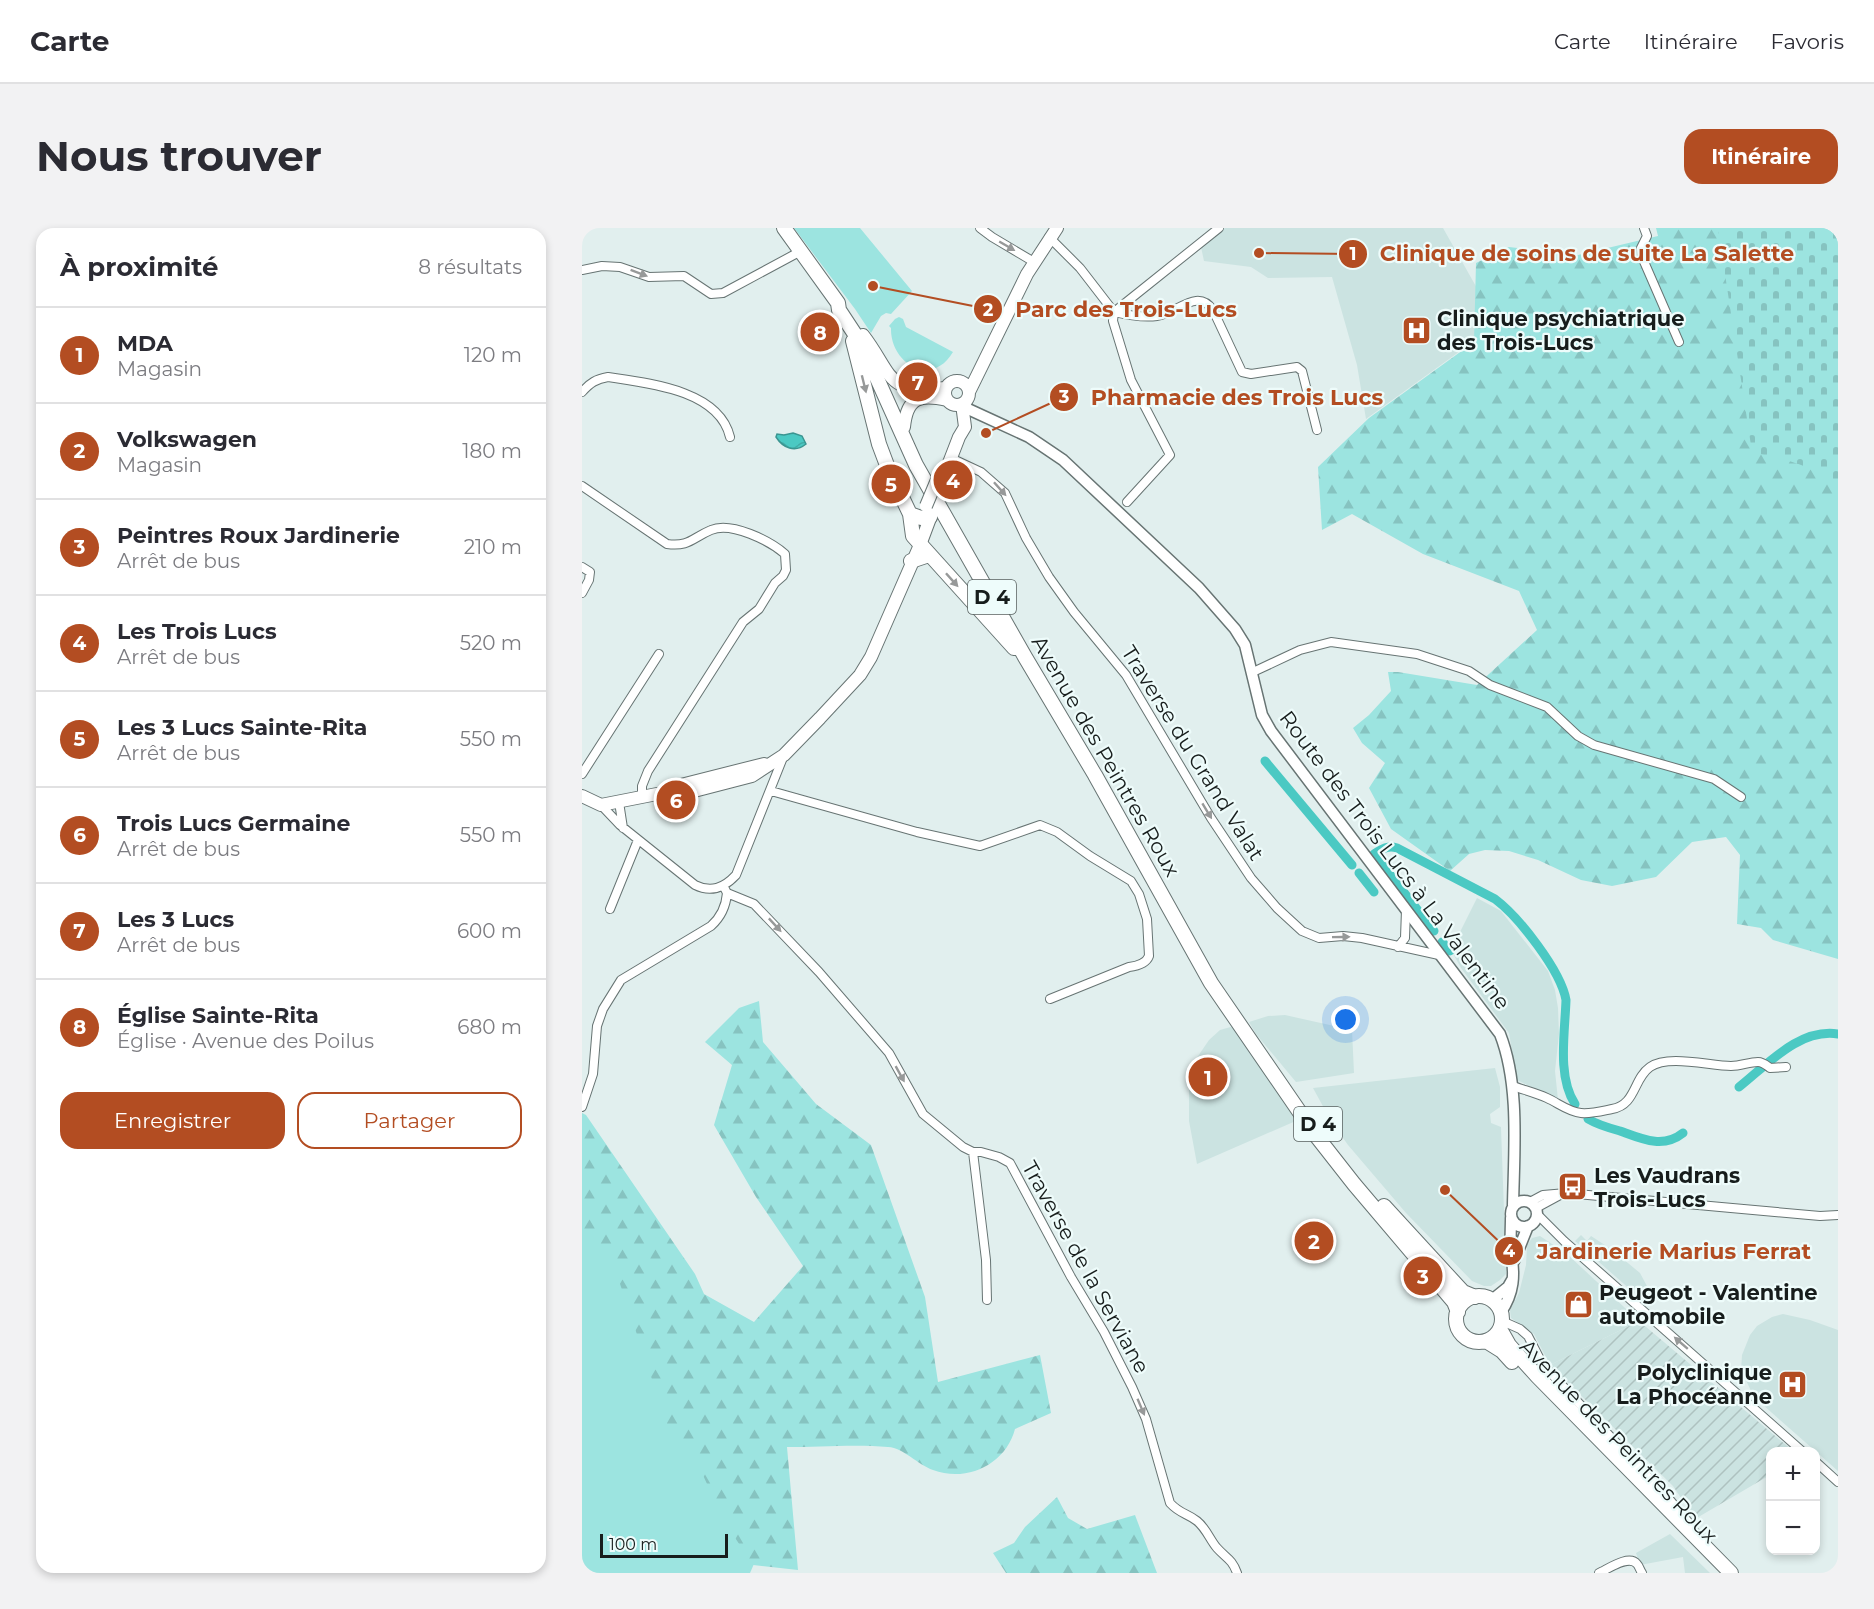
<!DOCTYPE html>
<html lang="fr">
<meta charset="utf-8">
<style>
body{margin:0;font-family:Montserrat,sans-serif;background:#f2f2f3;color:#2b2b33}
.controls{position:absolute;right:18px;bottom:18px;display:grid;overflow:hidden;border-radius:12px;box-shadow:0 3px 9px #0003}
.controls button{width:54px;height:54px;display:grid;place-items:center;padding:0;border:0;border-bottom:2px solid #e1e1e2;background:#fff;color:#2b2b33;font:30px sans-serif}
.scale{position:absolute;left:18px;bottom:15px;width:128px;box-sizing:border-box;padding-left:6px;border:3px solid #171d1c;border-top:0;font-size:16px;line-height:21px;white-space:nowrap;color:#171d1c;-webkit-text-stroke:4px #eefcfb;paint-order:stroke}
.you{position:absolute;left:764px;top:792px;width:21px;height:21px;margin:-15px;border:4px solid #fff;border-radius:50%;background:#1a73e8;box-shadow:0 0 0 9px #1a73e833}
.badge{display:grid;place-items:center;width:39px;height:39px;border-radius:50%;background:#b34d22;color:#fff;font-size:20px;font-weight:700}
.pin{position:absolute;translate:-50% -50%;border:3px solid #fff;box-shadow:0 2px 6px #0006}
.list{margin:0;padding:0;list-style:none}
h2{display:flex;justify-content:space-between;align-items:center;height:78px;margin:0;padding:0 24px;font-size:26px}
h2 small{font-size:20px;font-weight:400;color:#7c7c81}
.list li{display:grid;grid-template-columns:39px 1fr auto;gap:18px;align-items:center;box-sizing:border-box;height:96px;padding:0 24px;border-top:2px solid #e1e1e2}
.list b{display:block;font-size:22px;white-space:nowrap}
.list p{margin:0;font-size:20px;white-space:nowrap;color:#7c7c81}
.list em{font-size:20px;font-style:normal;color:#7c7c81}
.actions{display:flex;gap:12px;padding:18px 24px}
.actions a{flex:1;padding:14px 0;border:2px solid #b34d22;border-radius:18px;text-align:center;font-size:21px;color:#b34d22}
.actions .main{background:#b34d22;color:#fff}
.map{position:relative;flex:none;width:1256px;height:1345px;overflow:hidden;border-radius:18px}
header{display:flex;align-items:center;gap:36px;box-sizing:border-box;height:84px;padding:0 30px;background:#fff;border-bottom:2px solid #e1e1e2}
header strong{font-size:28px}
nav{display:flex;gap:33px;margin-inline-start:auto;font-size:21px}
.intro{display:flex;align-items:center;justify-content:space-between;box-sizing:border-box;height:144px;padding:0 36px}
h1{margin:0;font-size:42px}
.button{padding:15px 27px;border-radius:18px;background:#b34d22;color:#fff;font-size:21px;font-weight:700}
main{display:flex;gap:36px;padding:0 36px}
aside{flex:1;background:#fff;border-radius:18px;box-shadow:0 3px 9px #0003}
.map>svg:first-child{display:block}
</style>
<header>
<strong>Carte</strong>
<nav><a>Carte</a><a>Itinéraire</a><a>Favoris</a></nav>
</header>
<div class="intro"><h1>Nous trouver</h1><a class="button">Itinéraire</a></div>
<main>
<aside>
<h2>À proximité<small>8 résultats</small></h2>
<ul class="list">
<li><span class="badge">1</span><div><b>MDA</b><p>Magasin</p></div><em>120 m</em></li>
<li><span class="badge">2</span><div><b>Volkswagen</b><p>Magasin</p></div><em>180 m</em></li>
<li><span class="badge">3</span><div><b>Peintres Roux Jardinerie</b><p>Arrêt de bus</p></div><em>210 m</em></li>
<li><span class="badge">4</span><div><b>Les Trois Lucs</b><p>Arrêt de bus</p></div><em>520 m</em></li>
<li><span class="badge">5</span><div><b>Les 3 Lucs Sainte-Rita</b><p>Arrêt de bus</p></div><em>550 m</em></li>
<li><span class="badge">6</span><div><b>Trois Lucs Germaine</b><p>Arrêt de bus</p></div><em>550 m</em></li>
<li><span class="badge">7</span><div><b>Les 3 Lucs</b><p>Arrêt de bus</p></div><em>600 m</em></li>
<li><span class="badge">8</span><div><b>Église Sainte-Rita</b><p>Église · Avenue des Poilus</p></div><em>680 m</em></li>
</ul>
<div class="actions"><a class="main">Enregistrer</a><a>Partager</a></div>
</aside>
<div class="map">
<svg width="1256" height="1345" viewBox="0 0 1256 1345">
<defs>
<pattern id="industrial-furrows" width="10" height="10" patternUnits="userSpaceOnUse" patternTransform="scale(1.5)"><rect width="10" height="10" fill="#cbe3e1"/><path d="M-1 1l2-2M0 10L10 0M9 11l2-2" fill="none" stroke="#aec2c0"/></pattern>
<pattern id="forest-firs" width="22" height="20" patternUnits="userSpaceOnUse" patternTransform="scale(1.5)"><rect width="22" height="20" fill="#9ce4e0"/><path d="M5 1l3.5 6h-7zM16 11l3.5 6h-7z" fill="#86c3c0"/></pattern>
<pattern id="cemetery-stones" width="16" height="16" patternUnits="userSpaceOnUse" patternTransform="scale(1.5)"><rect width="16" height="16" fill="#9ce4e0"/><path d="M2 7V4a2 2 0 0 1 4 0v3zM10 15v-3a2 2 0 0 1 4 0v3z" fill="#86c3c0"/></pattern>
<pattern id="water-waves" width="16" height="10" patternUnits="userSpaceOnUse" patternTransform="scale(1.5)"><rect width="16" height="10" fill="#4bc9c3"/><path d="M0 5q4-4 8 0t8 0" fill="none" stroke="#41aca7"/></pattern>
</defs>
<rect width="100%" height="100%" fill="#e1efee"/>
<path fill="#cbe3e1" d="M643,0H861L913,92L892,113L784,191L775,137L750,49L686,50L669,39L622,33L619,19Z
M895,670L919,683L966,743L973,762L976,780L977,806L973,843L976,872L935,852L927,805L879,740L869,722Z
M703,787L770,802L772,845L714,854L674,806L667,794L686,788Z
M652,798L716,892L615,936L607,893V858L610,837L627,812L638,802Z
M913,840L918,859V879L908,886L909,895L919,899L924,1040V1046L918,1052L909,1058H902L890,1053L824,985L766,917L749,893L731,860Z
M999,1007L1005,1013L1009,1008L1029,1021L1058,1045L1066,1060L1058,1070L993,1013Z
M958,1008L985,1026L1057,1093L968,1137L952,1106L929,1090L928,1082L937,1065L944,1037L945,1017L950,1010Z
M1201,1086L1228,1092L1256,1102V1243L1172,1169L1159,1142L1160,1127L1168,1107L1175,1098L1190,1089Z
M1088,1306L1128,1345H1103L1101,1329L1058,1337L1054,1325Z"/>
<path fill="url(#industrial-furrows)" d="M1057,1093L1211,1223L1188,1224V1247L1113,1291L1091,1258L968,1137Z"/>
<path fill="#9ce4e0" d="M212,0H278L330,63L309,86L304,85L299,88L289,105L273,81Z
M317,89L321,91L324,99L371,124C350,160 308,136 309,100L307,98L313,91Z
M0,962L185,1306L168,1345H0Z"/>
<path fill="url(#forest-firs)" d="M1074,0H1256V731L1191,712L1179,700L1155,696L1158,627L1144,609L1110,614L1074,649L1030,658L999,652L956,632L927,623L903,622L887,626L868,643L809,601L787,560L803,535L780,515L771,500L787,487L809,463L806,444H816L895,457L955,402L937,363L841,326L770,286L740,302L736,239L787,190L892,114L894,35L927,19L996,27L1076,8Z
M177,773L181,814L234,876L289,917L343,1069L356,1154L458,1127L469,1185L433,1201C424,1236 385,1255 351,1242C336,1237 322,1220 306,1219C276,1216 236,1219 205,1219L216,1342L171,1337L142,1293L120,1245L91,1214L29,1029L8,1014L0,1011V885L4,887L113,1046L122,1066L172,1094L221,1038L174,969L132,897L150,837L123,814L157,780Z
M475,1269L486,1290L505,1301L553,1287L575,1345H424L411,1325L432,1315L443,1299Z"/>
<path fill="url(#cemetery-stones)" d="M1136,0H1256V264C1235,235 1203,233 1170,224Z"/>
<path fill="url(#water-waves)" stroke="#3b9591" stroke-width="1.5" d="M211,205L220,208L224,216C213,225 201,220 194,209L195,206L202,207Z"/>
<g fill="none" stroke-linecap="round" stroke-linejoin="round">
<path stroke="#4bc9c3" stroke-width="9" d="M683,533L770,637
M777,645L792,664
M852,703L792,626C800,621 806,617 815,620L913,671C937,689 979,743 984,772C983,804 975,849 993,876
M860,714L868,723
M1157,859C1185,837 1217,800 1256,806
M1006,891C1016,897 1027,900 1038,903C1060,911 1081,921 1101,905"/>
<defs>
<path id="minor" d="M398,0L410,9L452,34
M1062,0L1065,8L1059,20L1060,29L1097,114
M467,9L498,40L532,84L637,0
M0,42L20,38L38,39L67,49L102,48L129,66L141,65L219,23
M0,164C8,155 14,151 26,149C66,155 137,162 148,209
M369,230L399,244L423,265L444,310L467,349L492,384L544,447L629,590L669,650L695,680L720,703L737,710L761,708L780,710L857,727
M0,258L85,316C107,319 110,310 129,302C149,293 188,313 203,326L204,342L201,348L193,355L177,381L161,394L66,543L60,558V569
M545,274L588,227L549,152L531,93L532,84C545,87 561,90 575,88C595,86 615,59 631,82L660,144L669,146L715,139L720,143L735,202
M0,339L8,344L7,352L0,365
M671,444L718,422L749,414L835,426L887,443L908,457L965,479L996,508L1012,517L1132,551L1159,569
M0,546L77,426
M189,563L335,604L398,618L458,597L475,604L508,628L549,653L557,666L565,691L567,728C564,736 555,738 547,739L468,771
M37,574L41,600
M19,577L38,597L113,657C129,665 142,660 154,647L202,527
M145,665L172,676L237,744L307,825L341,886L381,919L391,924H399L417,929L428,935L489,1049L522,1104L550,1159L564,1191L588,1275C598,1286 605,1285 615,1293C624,1300 628,1312 635,1320C644,1330 650,1331 655,1345
M28,681L56,612
M816,719L823,710L824,682
M931,858C942,862 954,865 965,870C976,875 987,884 999,885C1009,886 1020,883 1030,881C1054,877 1051,851 1068,839C1086,826 1128,838 1149,838C1159,838 1167,834 1176,834C1181,834 1184,837 1188,840L1204,839
M0,879L11,846L15,798L21,781L39,752L129,698C139,689 144,678 145,665L143,661
M391,924L404,1032L405,1072
M948,974L961,967L984,965L1238,988L1256,987
M954,980L978,967
M955,986L982,1013L1221,1224
M920,1093L938,1101L946,1108L961,1137L1088,1272L1107,1295
M1234,1234L1256,1254
M1017,1345C1026,1341 1047,1326 1055,1336C1057,1338 1058,1342 1060,1345"/>
<path id="tertiary" d="M382,175L386,181L447,209L481,232L617,360L653,401L663,417L680,487L689,503L918,806C938,857 932,923 931,977
M929 986a13 13 0 1 1 26 0a13 13 0 1 1-26 0Z
M932,1033L946,998
M910,1072L926,1059L930,1052
M919,1084C932,1065 933,1047 929,1024C928,1013 929,1001 929,990"/>
<path id="secondary" d="M281,107C311,146 303,167 363,160
M363 165a12 12 0 1 1 24 0a12 12 0 1 1-24 0Z
M387,164L445,46L475,0
M322,199C325,169 338,166 365,172
M362,256L365,240L377,209L383,199L380,176
M80,565L89,569L170,548L202,527L238,490L278,447L289,429L338,317L350,285
M0,568L19,577L80,565L87,560L182,536"/>
<path id="primary" d="M202,0L256,75L257,82L280,117L334,237L443,429L513,547L629,755L732,905L772,956L872,1074L876,1084
M271,113L297,216L306,240L328,286L331,308L432,420
M328,286L339,290L348,289
M329,333L347,327
M802,978L881,1064L893,1069
M874 1091a23 23 0 1 1 46 0a23 23 0 1 1-46 0Z
M918,1101L927,1117L955,1148L1149,1345
M904,1113L920,1123L930,1134"/>
</defs>
<use href="#minor" stroke="#677473" stroke-width="10"/>
<use href="#tertiary" stroke="#677473" stroke-width="13"/>
<use href="#secondary" stroke="#677473" stroke-width="14"/>
<use href="#primary" stroke="#677473" stroke-width="16"/>
<use href="#minor" stroke="#fff" stroke-width="8"/>
<use href="#tertiary" stroke="#fff" stroke-width="10"/>
<use href="#secondary" stroke="#fff" stroke-width="12"/>
<use href="#primary" stroke="#fff" stroke-width="14"/>
<defs>
<path id="secondary-bridge" d="M344,278L357,247"/>
</defs>
<use href="#secondary-bridge" stroke="#677473" stroke-width="14" stroke-linecap="butt"/>
<use href="#secondary-bridge" stroke="#fff" stroke-width="12"/>
</g>
<defs><path id="oneway-solid" d="M-6-.8H1V-3.2L6.5 0L1 3.2V.8H-6Z" transform="scale(1.5)"/></defs>
<g fill="#979999">
<use href="#oneway-solid" transform="translate(425 18) rotate(30)"/>
<use href="#oneway-solid" transform="translate(57 45) rotate(21)"/>
<use href="#oneway-solid" transform="translate(282 156) rotate(76)"/>
<use href="#oneway-solid" transform="translate(418 261) rotate(48)"/>
<use href="#oneway-solid" transform="translate(370 352) rotate(48)"/>
<use href="#oneway-solid" transform="translate(625 583) rotate(59)"/>
<use href="#oneway-solid" transform="translate(193 697) rotate(47)"/>
<use href="#oneway-solid" transform="translate(759 709) rotate(-1)"/>
<use href="#oneway-solid" transform="translate(318 846) rotate(61)"/>
<use href="#oneway-solid" transform="translate(1099 1115) rotate(-139)"/>
<use href="#oneway-solid" transform="translate(559 1179) rotate(67)"/>
</g>
<defs>
<symbol id="hospital-square" viewBox="-11 -11 22 22"><rect x="-9" y="-9" width="18" height="18" rx="4" fill="#b34d22" stroke="#eefcfb"/><path d="M-5-5h3v3.5h4V-5h3V5h-3V1.5h-4V5h-3Z" fill="#fff"/></symbol>
<symbol id="bus-square" viewBox="-11 -11 22 22"><rect x="-9" y="-9" width="18" height="18" rx="4" fill="#b34d22" stroke="#eefcfb"/><path d="M-5-6H5V4H4V6H2V4H-2V6H-4V4H-5ZM-3.5-4V0h7V-4ZM-3.5 1.2v1.5H-2V1.2ZM2 1.2v1.5H3.5V1.2Z" fill="#fff"/></symbol>
<symbol id="shop-square" viewBox="-11 -11 22 22"><rect x="-9" y="-9" width="18" height="18" rx="4" fill="#b34d22" stroke="#eefcfb"/><path d="M-5-2.5h2.3a2.7 3.5 0 0 1 5.4 0H5L5.5 6h-11ZM-1.5-2.5h3a1.5 2.3 0 0 0-3 0Z" fill="#fff"/></symbol>
</defs>
<g fill-rule="evenodd">
<use href="#hospital-square" x="818" y="86" width="33" height="33"/>
<use href="#bus-square" x="974" y="942" width="33" height="33"/>
<use href="#shop-square" x="980" y="1060" width="33" height="33"/>
<use href="#hospital-square" x="1194" y="1140" width="33" height="33"/>
</g>
<g text-anchor="middle" dominant-baseline="central" stroke-width="4.5" stroke-linejoin="round" paint-order="stroke">
<g fill="#eefcfb" stroke="#58605f" stroke-width="1.5">
<rect x="386" y="352" width="48" height="34" rx="4.5"/>
<rect x="712" y="879" width="48" height="34" rx="4.5"/>
</g>
<g font-size="20" font-weight="bold" fill="#171d1c">
<text x="410" y="369">D 4</text>
<text x="736" y="896">D 4</text>
</g>
<g font-size="21" font-weight="bold" fill="#171d1c" stroke="#eefcfb" text-anchor="start">
<text x="855" y="90">Clinique psychiatrique<tspan x="855" dy="24">des Trois-Lucs</tspan></text>
<text x="1012" y="947">Les Vaudrans<tspan x="1012" dy="24">Trois-Lucs</tspan></text>
<text x="1017" y="1064">Peugeot - Valentine<tspan x="1017" dy="24">automobile</tspan></text>
<text x="1190" y="1144" text-anchor="end">Polyclinique<tspan x="1190" dy="24">La Phocéanne</tspan></text>
</g>
<g font-size="21" fill="#171d1c" stroke="#eefcfb">
<text transform="translate(611 525) rotate(58)">Traverse du Grand Valat</text>
<text transform="translate(524 528) rotate(60)">Avenue des Peintres Roux</text>
<text transform="translate(813 632) rotate(53)">Route des Trois Lucs à La Valentine</text>
<text transform="translate(504 1039) rotate(61)">Traverse de la Serviane</text>
<text transform="translate(1037 1213) rotate(46)">Avenue des Peintres Roux</text>
</g>
</g>
<path fill="none" stroke="#b34d22" stroke-width="2" d="M677 25L771 26M291 58L406 81M404 205L482 169M863 962L927 1023"/>
<g fill="#b34d22" stroke="#eefcfb" stroke-width="2">
<circle cx="677" cy="25" r="6"/>
<circle cx="291" cy="58" r="6"/>
<circle cx="404" cy="205" r="6"/>
<circle cx="863" cy="962" r="6"/>
<circle cx="771" cy="26" r="15"/>
<circle cx="406" cy="81" r="15"/>
<circle cx="482" cy="169" r="15"/>
<circle cx="927" cy="1023" r="15"/>
</g>
<g font-size="18" text-anchor="middle" font-weight="bold" fill="#fff">
<text x="771" y="32">1</text>
<text x="406" y="88">2</text>
<text x="482" y="175">3</text>
<text x="927" y="1029">4</text>
</g>
<g font-size="22" text-anchor="middle" font-weight="bold" fill="#b34d22" stroke="#eefcfb" stroke-width="4.5" stroke-linejoin="round" paint-order="stroke">
<text x="1005" y="33">Clinique de soins de suite La Salette</text>
<text x="544" y="89">Parc des Trois-Lucs</text>
<text x="655" y="177">Pharmacie des Trois Lucs</text>
<text x="1092" y="1031">Jardinerie Marius Ferrat</text>
</g>
</svg>
<div class="controls">
<button>+</button>
<button>−</button>
</div>
<div class="scale">100 m</div>
<div class="you"></div>
<div class="pin badge" style="left:626px;top:849px">1</div>
<div class="pin badge" style="left:732px;top:1013px">2</div>
<div class="pin badge" style="left:841px;top:1048px">3</div>
<div class="pin badge" style="left:371px;top:252px">4</div>
<div class="pin badge" style="left:309px;top:256px">5</div>
<div class="pin badge" style="left:94px;top:572px">6</div>
<div class="pin badge" style="left:336px;top:154px">7</div>
<div class="pin badge" style="left:238px;top:104px">8</div>
</div>
</main>
